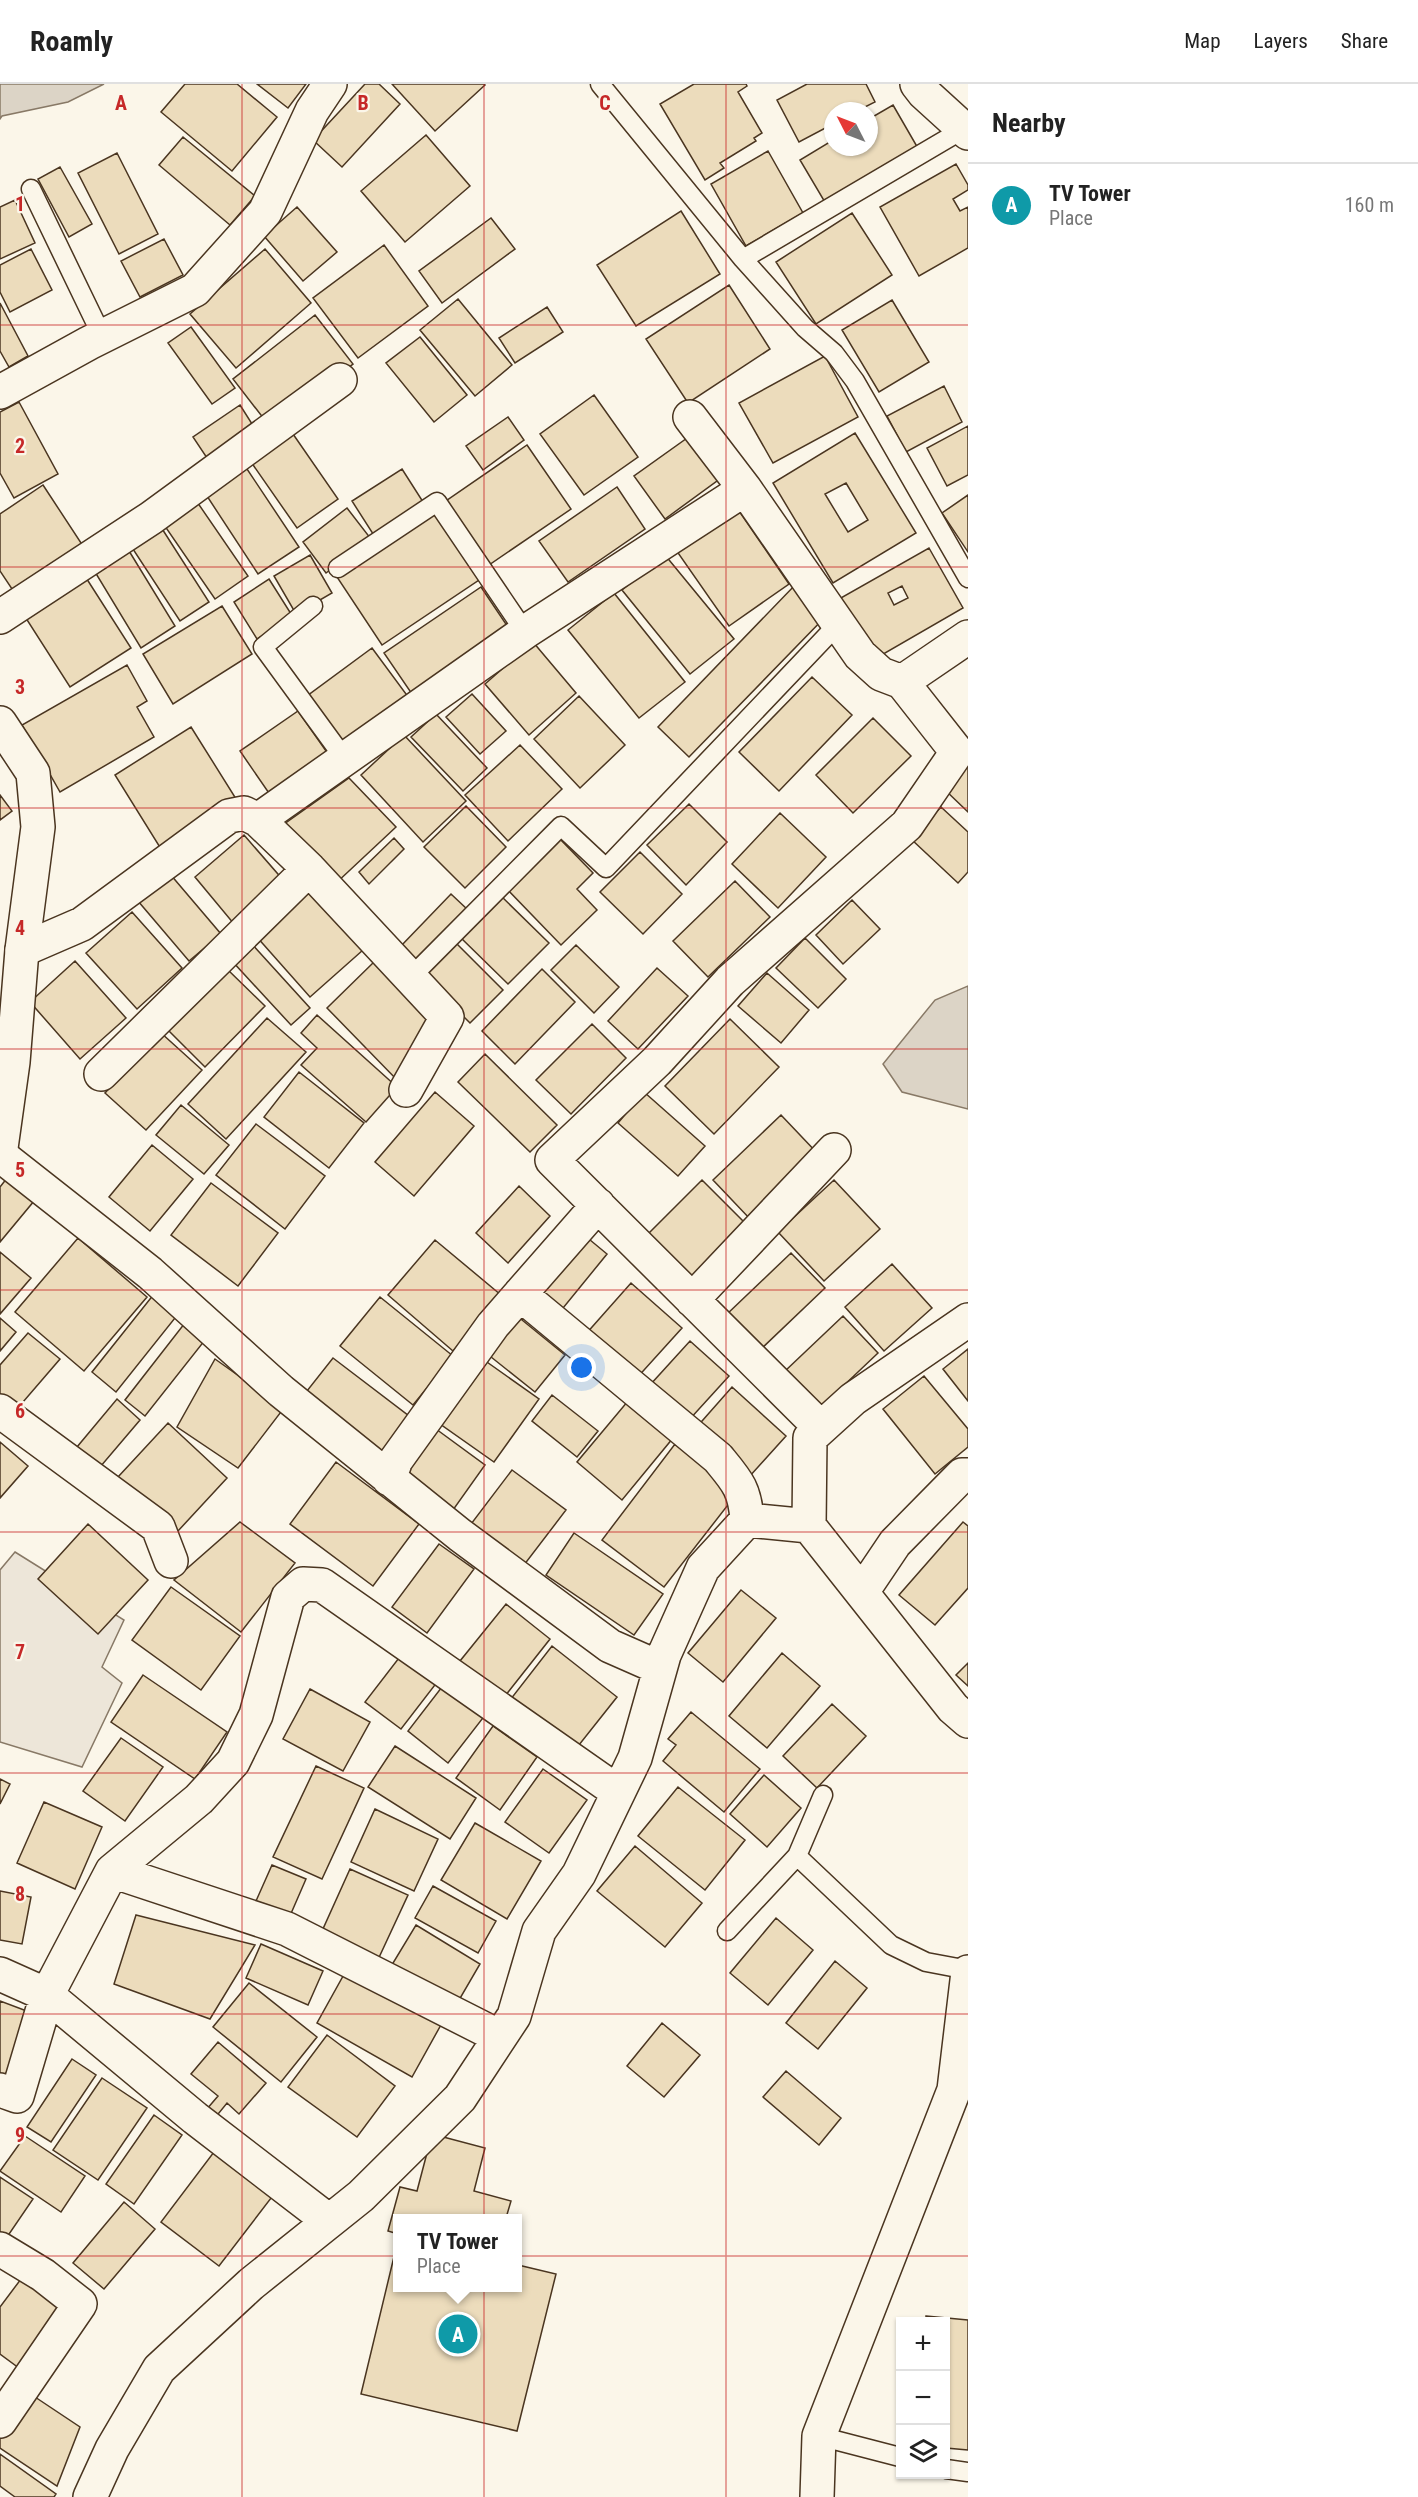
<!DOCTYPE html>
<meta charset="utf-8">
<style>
body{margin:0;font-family:"Roboto Condensed",sans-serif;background:#f2f2f2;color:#222}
.controls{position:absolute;right:18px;bottom:18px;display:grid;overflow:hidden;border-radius:0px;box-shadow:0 2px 4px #0004}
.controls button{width:54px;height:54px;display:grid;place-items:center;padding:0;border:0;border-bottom:2px solid #e0e0e0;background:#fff;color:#222;font:30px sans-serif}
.compass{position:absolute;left:824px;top:18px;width:54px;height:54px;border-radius:50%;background:#fff;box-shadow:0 2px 4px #0004;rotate:312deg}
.you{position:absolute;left:582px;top:1284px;width:21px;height:21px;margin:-15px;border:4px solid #fff;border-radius:50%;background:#1a73e8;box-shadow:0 0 0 9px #1a73e833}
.badge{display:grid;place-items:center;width:39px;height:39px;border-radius:50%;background:#c62828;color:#fff;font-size:20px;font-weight:700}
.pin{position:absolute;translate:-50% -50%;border:3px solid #fff;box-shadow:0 2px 6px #0006}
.popup{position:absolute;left:393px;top:2130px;width:129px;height:78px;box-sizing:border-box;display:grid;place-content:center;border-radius:0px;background:#fff;filter:drop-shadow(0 2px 4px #0005);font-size:20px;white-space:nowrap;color:#767676}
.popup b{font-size:22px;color:#222}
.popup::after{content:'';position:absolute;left:50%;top:100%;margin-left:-12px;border:12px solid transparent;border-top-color:#fff}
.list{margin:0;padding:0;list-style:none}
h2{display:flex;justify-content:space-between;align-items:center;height:78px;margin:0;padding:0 24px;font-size:26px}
h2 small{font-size:20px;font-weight:400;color:#767676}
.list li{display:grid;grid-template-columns:39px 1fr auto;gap:18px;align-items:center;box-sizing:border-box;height:84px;padding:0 24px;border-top:2px solid #e0e0e0}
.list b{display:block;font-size:22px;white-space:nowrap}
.list p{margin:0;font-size:20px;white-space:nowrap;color:#767676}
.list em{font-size:20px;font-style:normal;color:#767676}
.icon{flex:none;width:33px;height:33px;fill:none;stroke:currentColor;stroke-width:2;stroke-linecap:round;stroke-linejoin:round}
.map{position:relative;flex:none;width:968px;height:2413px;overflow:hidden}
header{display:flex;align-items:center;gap:36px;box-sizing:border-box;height:84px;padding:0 30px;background:#fff;border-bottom:2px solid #e0e0e0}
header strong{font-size:28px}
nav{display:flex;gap:33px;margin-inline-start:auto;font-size:21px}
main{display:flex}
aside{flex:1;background:#fff}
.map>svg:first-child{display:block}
</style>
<header>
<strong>Roamly</strong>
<nav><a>Map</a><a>Layers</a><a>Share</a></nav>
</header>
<main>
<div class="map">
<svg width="968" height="2413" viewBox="0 0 968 2413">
<rect width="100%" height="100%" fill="#fbf6e9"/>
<path fill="#ede6d9" stroke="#887966" stroke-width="1.5" d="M15,1468L124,1536L102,1583L122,1599L82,1683L0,1658V1486Z"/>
<path fill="#dcd4c6" stroke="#887966" stroke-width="1.5" d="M0,0H104L68,18L2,32L0,35Z
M968,902V1025L902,1008L883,980L935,916Z"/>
<path fill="#ecdcbc" stroke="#4a3520" stroke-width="1.5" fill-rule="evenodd" d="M185,0H237L277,33L232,87L161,28Z
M257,0H306L288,24Z
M365,0H379L400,20L342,83L313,56Z
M392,0H484L485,1L435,47Z
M694,0H746L747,2L738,8L762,49L754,54L756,57L720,79L724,84L705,96L660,20Z
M807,0H866L875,18L857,27H833V40L799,58L777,16Z
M893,21L919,66L826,120L800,76L833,56V63H869V35Z
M426,51L470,102L405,158L361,107Z
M183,53L255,112L230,141L159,81Z
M768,67L803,129L746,162L711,100Z
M117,69L158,150L119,170L78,89Z
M956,80L968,101V106L953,115L960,127L968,123V164L919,192L880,123Z
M60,83L92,140L69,153L38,95Z
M15,116L35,159L0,175V123Z
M297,123L337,168L303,197L264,152Z
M681,127L720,190L636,242L597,181Z
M852,129L892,191L816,240L776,178Z
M491,134L515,165L442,219L419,187Z
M164,155L183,191L140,213L121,177Z
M384,161L428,222L358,274L313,214Z
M31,165L52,206L10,228L0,208V181Z
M265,165L311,219L236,284L190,230Z
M729,201L770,265L688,319L646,255Z
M458,215L512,281L475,312L420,246Z
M892,216L929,278L879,308L842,246Z
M0,219L28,272L9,283L0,267Z
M547,223L563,248L515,279L499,254Z
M315,231L353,280L271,344L233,295Z
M191,243L235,304L212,320L168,259Z
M420,253L467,311L434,338L386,279Z
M825,272L858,333L773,379L739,319Z
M944,302L962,338L906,368L887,332Z
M594,311L638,373L584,411L540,350Z
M19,318L58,390L14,414L0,389V328Z
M240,321L254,343L207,374L193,353Z
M508,333L524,356L483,386L466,362Z
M968,342V391L947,402L927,364Z
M855,349L916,449L833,499L773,399ZM846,399L868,436L848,448L825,410Z
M293,350L338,415L297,444L251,378Z
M690,352L721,394L665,435L634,392Z
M527,361L571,425L486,483L443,419Z
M245,382L299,463L258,490L205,409Z
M402,385L425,421L375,453L352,417Z
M43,401L85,465L16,511L0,487V430Z
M617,403L645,445L568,498L539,457Z
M968,411V468L942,429Z
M193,412L248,492L215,515L160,435Z
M347,424L371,455L326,489L303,458Z
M737,424L789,500L729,542L676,466Z
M434,428L479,496L382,561L337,493Z
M159,440L209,518L180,537L129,459Z
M126,462L175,542L141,564L92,483Z
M929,464L963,524L873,576L839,515ZM902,502L908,514L894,521L888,509Z
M310,471L332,509L296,530L274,492Z
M665,471L734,555L690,590L622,506Z
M83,489L131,564L70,603L22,528Z
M269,495L293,533L257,555L234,518Z
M796,500L828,530L689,673L658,643Z
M481,503L510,546L414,613L384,569Z
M614,509L685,598L639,634L568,546Z
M222,522L252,570L173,620L143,570Z
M533,558L576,609L529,651L485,600Z
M372,564L409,614L343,661L307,612Z
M127,581L147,617L137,623L154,653L60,708L22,641Z
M812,593L852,631L779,707L739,668Z
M472,610L506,647L480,670L446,633Z
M579,612L625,661L580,704L534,655Z
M298,627L331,674L273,715L240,667Z
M436,630L487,684L463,707L411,653Z
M873,634L911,672L853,729L816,691Z
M191,643L238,718L161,765L115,691Z
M404,651L466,717L423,758L361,691Z
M520,661L562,705L508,757L465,711Z
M968,679V728L943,704Z
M349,694L396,743L334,801L280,743Z
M0,711L12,727L0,736Z
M689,720L727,758L686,801L647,761Z
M466,722L506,763L465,804L424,763Z
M941,723L968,748V788L958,799L911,755Z
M780,729L826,773L778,824L732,780Z
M244,751L284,797L234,840L195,793Z
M557,752L593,789L577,805L597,826L561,861L505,803Z
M394,754L404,765L369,800L359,788Z
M640,768L682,810L643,850L600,808Z
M170,790L221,850L189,877L138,817Z
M735,797L770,833L708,893L673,857Z
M309,805L363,866L310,913L256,852Z
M451,810L468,826L416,879L400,863Z
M500,811L549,859L508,900L459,852Z
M852,816L880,845L843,880L816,851Z
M132,828L182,884L137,925L86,869Z
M805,854L846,895L818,924L776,884Z
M455,858L503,906L470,939L422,891Z
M251,859L310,924L291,941L232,877Z
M576,861L619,903L594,929L551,886Z
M376,876L430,934L399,998L327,924Z
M75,877L126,934L80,975L30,918Z
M657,884L688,912L638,965L608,937Z
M227,885L265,922L205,983L167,945Z
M542,885L575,918L515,980L482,947Z
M767,889L809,926L781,959L738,922Z
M317,931L397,1003L366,1038L301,981L317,964L301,949Z
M267,934L306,968L226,1055L188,1020Z
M730,935L779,983L714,1050L665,1002Z
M592,940L626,974L571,1030L536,996Z
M160,948L202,986L146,1046L105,1009Z
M485,970L557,1041L530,1068L458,998Z
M299,988L364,1039L329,1084L264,1033Z
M435,1008L474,1042L414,1112L375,1078Z
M644,1008L705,1062L678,1092L618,1039Z
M181,1021L229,1061L204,1090L156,1051Z
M781,1031L819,1071L751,1136L713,1096Z
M256,1040L325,1092L285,1145L216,1091Z
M152,1061L193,1095L150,1147L109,1113Z
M11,1089L39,1111L0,1158V1103Z
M702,1096L746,1140L689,1197L645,1153Z
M834,1096L880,1145L824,1197L778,1148Z
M211,1099L278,1149L238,1202L171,1151Z
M519,1102L550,1132L508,1179L476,1149Z
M578,1146L607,1170L559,1229L530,1206Z
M78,1154L147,1213L84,1287L15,1228Z
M435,1156L501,1211L453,1267L388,1211Z
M0,1168L31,1194L0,1230Z
M791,1169L825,1204L759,1267L725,1232Z
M892,1180L932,1224L884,1267L845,1223Z
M631,1199L682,1244L635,1296L585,1251Z
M154,1210L179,1229L116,1308L92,1288Z
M380,1213L453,1272L413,1321L340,1262Z
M511,1227L565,1271L535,1308L481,1265Z
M843,1232L878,1269L819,1325L784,1288Z
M0,1234L16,1248L0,1267Z
M188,1235L209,1251L145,1332L125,1316Z
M28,1249L60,1275L17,1325L0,1310V1281Z
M690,1257L729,1292L689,1336L650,1301Z
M968,1265V1317L943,1285Z
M477,1271L539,1315L494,1378L433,1335Z
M333,1274L409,1332L376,1376L299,1317Z
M215,1275L284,1324L238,1384L177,1343Z
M924,1292L968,1345V1363L935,1390L883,1325Z
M732,1303L786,1352L749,1393L695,1345Z
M552,1311L598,1347L577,1373L532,1337Z
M117,1315L140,1336L95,1389L72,1369Z
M628,1317L673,1354L622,1416L577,1378Z
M168,1339L227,1394L178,1447L118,1393Z
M436,1345L485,1381L453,1426L403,1390Z
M0,1358L28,1382L0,1414Z
M675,1360L738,1408L664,1503L602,1456Z
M336,1378L419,1440L373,1502L290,1440Z
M512,1386L566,1426L524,1481L471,1440Z
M240,1438L295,1479L241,1548L174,1496Z
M963,1438L968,1442V1504L935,1541L899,1511Z
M88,1440L148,1496L98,1550L38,1495Z
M574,1449L663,1510L634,1551L546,1491Z
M439,1460L474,1485L427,1549L392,1523Z
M171,1503L240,1552L201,1606L132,1556Z
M741,1506L776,1534L723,1598L688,1569Z
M506,1520L550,1555L505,1612L460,1577Z
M552,1562L617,1613L575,1666L510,1616Z
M782,1569L820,1602L767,1664L729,1632Z
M402,1570L438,1597L401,1645L365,1618Z
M968,1579V1602L956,1591Z
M143,1591L227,1648L195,1695L111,1638Z
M445,1599L486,1630L448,1679L408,1647Z
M310,1605L370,1638L343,1687L283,1655Z
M832,1620L866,1652L817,1704L783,1672Z
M691,1628L760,1685L724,1728L663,1677L676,1661L668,1655Z
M493,1642L537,1673L500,1726L456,1694Z
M121,1654L163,1683L125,1737L83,1707Z
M395,1662L476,1714L450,1755L368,1703Z
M316,1682L364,1704L322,1795L273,1773Z
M543,1685L587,1716L549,1769L505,1738Z
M764,1691L801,1724L767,1763L730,1730Z
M0,1695L10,1700L0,1720Z
M678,1703L745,1756L705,1806L638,1752Z
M44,1718L102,1743L75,1805L17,1779Z
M375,1725L438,1755L414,1807L351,1778Z
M475,1739L541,1777L507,1835L441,1796Z
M635,1762L702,1819L665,1863L597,1807Z
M272,1781L306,1795L286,1841L252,1826Z
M350,1785L408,1811L375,1882L318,1856Z
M433,1802L496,1837L478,1869L415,1834Z
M0,1807L31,1813L22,1860L0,1856Z
M136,1831L255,1861L210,1935L114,1900Z
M776,1834L813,1866L768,1921L730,1889Z
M416,1841L480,1880L455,1923L390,1884Z
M261,1860L323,1887L308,1921L246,1894Z
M835,1877L867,1904L818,1965L786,1939Z
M347,1885L442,1939L412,1993L317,1939Z
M249,1899L317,1953L281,1998L213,1943Z
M0,1917L32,1929L6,1996L0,1993Z
M662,1939L700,1971L664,2013L627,1982Z
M327,1951L395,2002L357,2053L288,2003Z
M218,1958L266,1999L239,2030L227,2019L210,2040L200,2033L218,2012L191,1990Z
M72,1975L96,1991L51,2058L27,2043Z
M786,1987L841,2034L819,2061L763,2013Z
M102,1994L147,2024L98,2096L53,2066Z
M154,2031L182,2051L134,2120L106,2100Z
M432,2050L485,2064L474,2107L511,2117L506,2134H398V2150L388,2147L400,2103L417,2107Z
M25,2052L85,2092L61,2128L0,2087Z
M220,2060L278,2105L219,2182L161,2138Z
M0,2093L33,2115L5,2156L0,2153Z
M124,2118L155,2145L104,2205L73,2179Z
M398,2156V2204H518V2181L556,2190L517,2347L361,2310Z
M21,2195L66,2229L23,2287L0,2270V2223Z
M926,2232L968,2236V2366L946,2364V2238H926Z
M29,2309L80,2343L57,2402L0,2364V2352Z
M0,2370L56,2410L54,2413H15L0,2402Z"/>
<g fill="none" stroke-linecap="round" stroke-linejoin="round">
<defs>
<path id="lane" d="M600,0L743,175
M962,46L743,175L805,244L834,269L855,297L968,494
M31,105L102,252
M338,484L437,418L525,548
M313,522L263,563L344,674
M412,892L561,742L606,784L839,539
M797,1772L891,1861L926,1878L968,1886
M727,1847L797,1772L823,1711
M819,2352L900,2373
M946,2385L968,2388"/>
<path id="street" d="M917,0L924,9L968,49
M690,333L745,405L860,571L881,590L902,598L957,668L907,741L730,897L657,977L552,1076L821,1344
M0,533L151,434L340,296
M902,598L968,553
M258,736L525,548L745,405
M22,866L82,840L229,732L244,729L258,736L309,785L447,933L406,1006
M101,990L309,785
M0,1071L150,1189L281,1307L460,1451L610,1562L660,1584
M520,1210L718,1374C737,1397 745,1405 747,1436
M692,1216L834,1066
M968,1236L853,1315L810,1354L809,1442L953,1624L968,1637
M0,1327L158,1443L171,1477
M389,1395L396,1376L493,1241L598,1121
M862,1508L895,1459L962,1391H968
M112,1787L287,1845L500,1953
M0,1890L47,1911L195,2034L329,2137
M0,2006L17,2012L47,1911L112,1787L199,1715L233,1678L256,1631L288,1513L303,1500L322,1501L618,1708
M0,2165L43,2191L80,2220L0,2337
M90,2413L112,2365L159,2285L251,2200L361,2112L460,2014L514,1932L539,1847L579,1790L635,1674L664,1571L703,1484L747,1436L809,1442
M817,2413L819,2352L954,2006L968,1888"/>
<path id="secondary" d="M0,308L89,259L195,206L265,128L312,27L330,0
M0,639L33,689L38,743L22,866L13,978L0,1071"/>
</defs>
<use href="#lane" stroke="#4a3520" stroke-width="21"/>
<use href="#street" stroke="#4a3520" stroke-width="36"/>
<use href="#secondary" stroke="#4a3520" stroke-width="36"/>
<use href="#lane" stroke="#fbf6e9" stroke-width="18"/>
<use href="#street" stroke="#fbf6e9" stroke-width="33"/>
<use href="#secondary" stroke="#fbf6e9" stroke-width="33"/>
</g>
<path fill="none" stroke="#c62828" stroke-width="1.5" stroke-opacity="0.55" d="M242,0V2413M484,0V2413M726,0V2413M0,241H968M0,483H968M0,724H968M0,965H968M0,1206H968M0,1448H968M0,1689H968M0,1930H968M0,2172H968"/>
<g font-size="20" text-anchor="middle" font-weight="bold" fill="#c62828" stroke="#fbf6e9" stroke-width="4.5" stroke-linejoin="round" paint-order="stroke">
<text x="121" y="26">A</text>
<text x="363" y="26">B</text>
<text x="605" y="26">C</text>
<text x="20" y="127">1</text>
<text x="20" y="369">2</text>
<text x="20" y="610">3</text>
<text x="20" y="851">4</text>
<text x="20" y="1093">5</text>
<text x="20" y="1334">6</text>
<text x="20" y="1575">7</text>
<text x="20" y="1817">8</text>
<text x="20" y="2058">9</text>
</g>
</svg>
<div class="controls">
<button>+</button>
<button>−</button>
<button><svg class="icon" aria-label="layers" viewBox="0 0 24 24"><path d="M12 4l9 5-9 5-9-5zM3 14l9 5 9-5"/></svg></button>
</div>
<svg class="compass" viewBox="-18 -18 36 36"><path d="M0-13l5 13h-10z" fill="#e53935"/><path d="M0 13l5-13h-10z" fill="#767676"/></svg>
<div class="you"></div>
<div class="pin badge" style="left:458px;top:2250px;background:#0f9aa8">A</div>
<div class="popup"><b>TV Tower</b>Place</div>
</div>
<aside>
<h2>Nearby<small></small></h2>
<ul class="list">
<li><span class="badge" style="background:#0f9aa8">A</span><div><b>TV Tower</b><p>Place</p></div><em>160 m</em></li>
</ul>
</aside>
</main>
